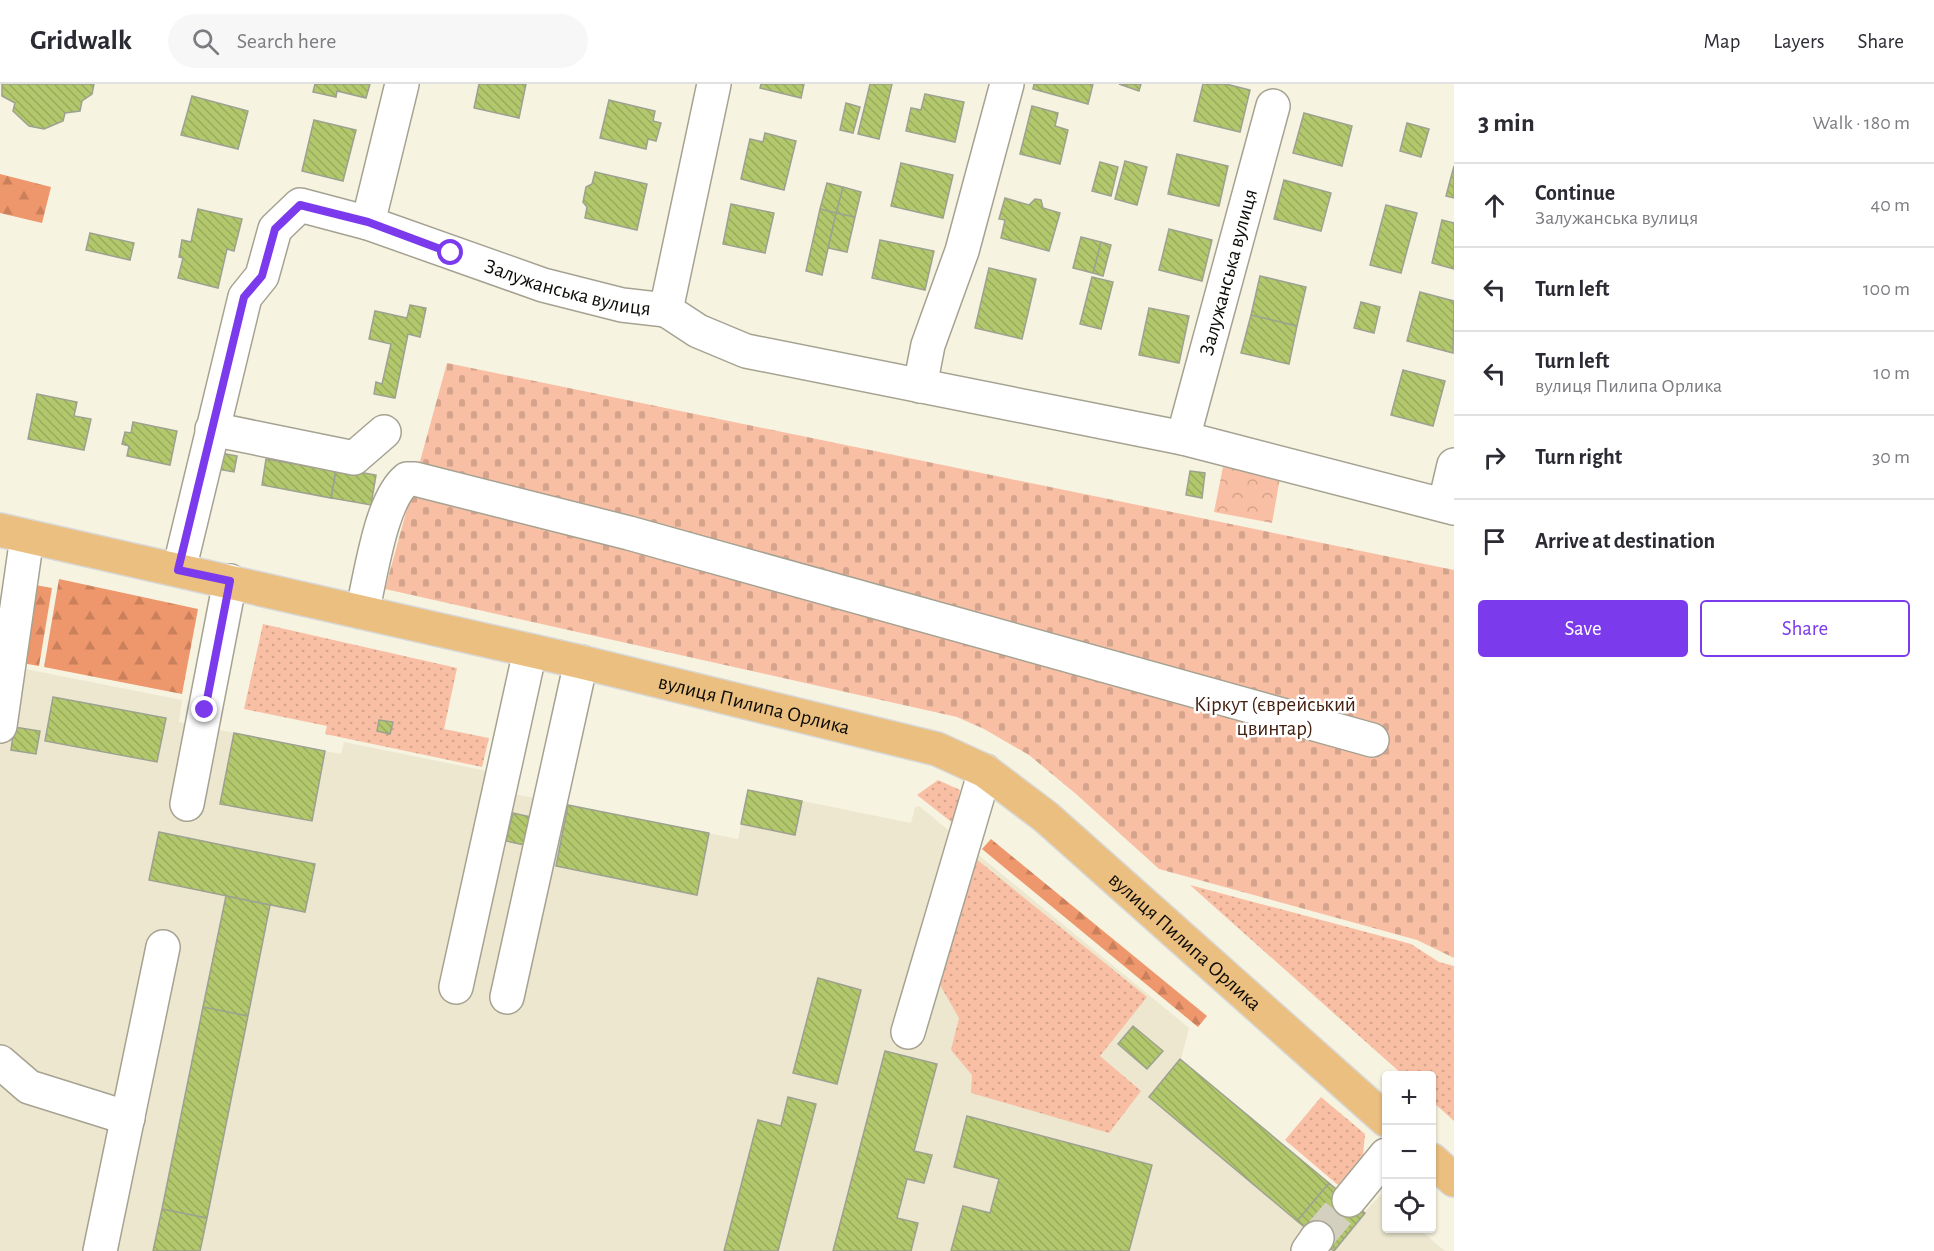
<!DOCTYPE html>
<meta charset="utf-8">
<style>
body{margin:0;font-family:"Alegreya Sans",sans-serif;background:#f7f7f7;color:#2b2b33}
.controls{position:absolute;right:18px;bottom:18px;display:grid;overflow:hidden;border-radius:6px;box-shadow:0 2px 4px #0004}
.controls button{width:54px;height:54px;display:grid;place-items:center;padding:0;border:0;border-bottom:2px solid #e1e1e2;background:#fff;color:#2b2b33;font:30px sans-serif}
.stop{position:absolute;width:18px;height:18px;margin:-14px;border:4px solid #7c3aed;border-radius:50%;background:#fff}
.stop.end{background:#7c3aed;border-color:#fff;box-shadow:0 2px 6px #0008}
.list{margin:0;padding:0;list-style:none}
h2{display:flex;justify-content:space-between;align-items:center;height:78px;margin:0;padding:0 24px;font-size:26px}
h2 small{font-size:20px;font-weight:400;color:#7c7c81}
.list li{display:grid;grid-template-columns:39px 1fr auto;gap:18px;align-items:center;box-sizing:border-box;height:84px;padding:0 24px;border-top:2px solid #e1e1e2}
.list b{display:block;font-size:22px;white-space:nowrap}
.list p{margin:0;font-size:20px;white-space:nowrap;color:#7c7c81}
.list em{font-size:20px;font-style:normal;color:#7c7c81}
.actions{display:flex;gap:12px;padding:18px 24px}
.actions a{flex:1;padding:14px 0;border:2px solid #7c3aed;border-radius:6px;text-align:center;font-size:21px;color:#7c3aed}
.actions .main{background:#7c3aed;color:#fff}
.icon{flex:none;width:33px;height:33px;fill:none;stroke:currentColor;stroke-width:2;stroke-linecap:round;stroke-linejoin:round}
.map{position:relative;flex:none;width:1454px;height:1167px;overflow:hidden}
header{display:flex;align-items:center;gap:36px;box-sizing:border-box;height:84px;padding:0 30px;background:#fff;border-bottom:2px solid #e1e1e2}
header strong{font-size:28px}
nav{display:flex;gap:33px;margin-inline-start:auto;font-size:21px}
.search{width:420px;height:54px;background:#f7f7f7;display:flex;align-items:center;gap:15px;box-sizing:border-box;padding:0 21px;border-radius:33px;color:#7c7c81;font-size:22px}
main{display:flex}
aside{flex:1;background:#fff}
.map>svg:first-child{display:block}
</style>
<header>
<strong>Gridwalk</strong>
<div class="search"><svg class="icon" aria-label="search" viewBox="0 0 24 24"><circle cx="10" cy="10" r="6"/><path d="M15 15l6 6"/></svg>Search here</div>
<nav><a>Map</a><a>Layers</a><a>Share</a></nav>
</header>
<main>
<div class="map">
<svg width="1454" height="1167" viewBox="0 0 1454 1167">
<defs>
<pattern id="grass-dots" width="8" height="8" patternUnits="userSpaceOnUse" patternTransform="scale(1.5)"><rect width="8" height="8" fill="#f9bfa4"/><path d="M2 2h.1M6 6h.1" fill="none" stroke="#d4a38c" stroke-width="1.8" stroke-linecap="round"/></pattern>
<pattern id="forest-firs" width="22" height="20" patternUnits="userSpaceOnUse" patternTransform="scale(1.5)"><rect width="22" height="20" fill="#ee966c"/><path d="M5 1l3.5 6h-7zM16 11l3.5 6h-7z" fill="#cb805c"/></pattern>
<pattern id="cemetery-stones" width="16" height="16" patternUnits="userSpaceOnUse" patternTransform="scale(1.5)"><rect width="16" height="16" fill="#f9bfa4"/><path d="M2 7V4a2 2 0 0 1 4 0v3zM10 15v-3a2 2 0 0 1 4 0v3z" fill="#d4a38c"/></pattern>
<pattern id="park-crowns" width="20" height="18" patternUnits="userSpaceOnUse" patternTransform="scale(1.5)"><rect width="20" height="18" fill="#f9bfa4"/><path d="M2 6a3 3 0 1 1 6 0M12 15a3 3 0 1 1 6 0" fill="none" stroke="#d4a38c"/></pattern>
<pattern id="building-back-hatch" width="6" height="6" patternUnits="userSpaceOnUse" patternTransform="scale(1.5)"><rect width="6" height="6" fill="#b3c86c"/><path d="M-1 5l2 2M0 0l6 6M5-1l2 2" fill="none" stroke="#99ab5c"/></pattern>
</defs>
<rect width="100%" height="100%" fill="#f7f3e1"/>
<path fill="#ece7ce" d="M0,580L182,616L179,638L341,670L344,658L487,687L484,704L738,755L748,706L911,739L915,723L919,722L1189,944L1181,975L1364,1129L1381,1110L1386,1115V1144L1419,1145L1445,1167H0Z"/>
<path fill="url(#grass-dots)" d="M263,540L457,584L444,645L489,654L482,683L325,650L327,642L244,625Z
M938,696L960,706L954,740L917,711Z
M975,774L1147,913L1100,972L1141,1007L1109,1049L971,1009L972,991L951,966L959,934L940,901Z
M1190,801L1411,860L1439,878L1454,882V1037L1432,1017V992L1403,991Z
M1321,1013L1365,1050L1363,1071L1338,1101L1285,1056Z"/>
<path fill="url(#forest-firs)" d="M0,90L51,103L42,139L0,129Z
M59,495L198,525L182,610L44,583Z
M35,501L52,504L39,582L22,579Z
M991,755L1207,932L1198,943L982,765Z"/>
<path fill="url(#cemetery-stones)" d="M447,279L1454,486V874L1417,856L1159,785L1076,710L1029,671L984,645L957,633L385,505Z"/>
<path fill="url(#park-crowns)" d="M1223,383L1280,394L1272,439L1214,428Z"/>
<path fill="url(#building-back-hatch)" stroke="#9da191" stroke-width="1.5" d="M2,0H94L92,10L82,17L80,27L65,29L63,37L44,45L29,42L13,27L15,19L2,12Z
M315,0H370L366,14L337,7L336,13L313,8Z
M479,0H526L519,34L474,24Z
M761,0H804L801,14L760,4Z
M870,0H892L879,55L858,50Z
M1034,0H1093L1088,20L1033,5Z
M1119,0H1141L1139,7Z
M1203,0H1226L1250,6L1240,48L1194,37Z
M925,10L964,18L955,58L906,47L911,24L921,26Z
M192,12L248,27L238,65L181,51Z
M609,16L655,27L653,37L661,39L656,57L648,55L646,65L600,54Z
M846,19L860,23L853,49L840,46Z
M1032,22L1058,29L1055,42L1068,46L1060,80L1020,70Z
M1304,29L1352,42L1342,82L1293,69Z
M314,36L356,46L343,97L302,87Z
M1407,39L1429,45L1421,73L1400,67Z
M765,49L796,57L784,106L741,95L750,55L763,58Z
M1177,70L1228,82L1219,122L1168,110Z
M1125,77L1147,83L1137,121L1115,115Z
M1100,78L1118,83L1111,112L1092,107Z
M901,79L953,91L943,134L891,122Z
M1454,82V114L1446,112Z
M595,88L647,100L637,146L585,134L587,123L583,118L586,103L592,100Z
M1284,96L1331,109L1321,147L1274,135Z
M827,99L843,103L836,129L820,125Z
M843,103L861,108L855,133L836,129Z
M1005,114L1029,121L1035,115L1041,116L1043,124L1060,129L1049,167L1001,154L1005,136L999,135Z
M731,120L774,129L765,169L723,160Z
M1386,121L1417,129L1401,189L1370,181Z
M198,125L242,135L234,167L227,165L218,204L178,194L183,174L179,173L182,156L191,158Z
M820,125L836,129L822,191L806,187Z
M836,129L855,133L847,168L828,164Z
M1442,136L1454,139V185L1432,179Z
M1169,145L1212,156L1202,197L1159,186Z
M90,149L134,159L130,176L86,166Z
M1081,153L1101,158L1093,189L1073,184Z
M880,156L934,167L925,206L872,194Z
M1101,158L1111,161L1103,192L1093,189Z
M989,184L1036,195L1022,255L975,244Z
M1260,192L1306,203L1297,242L1251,231Z
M1092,193L1113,198L1101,245L1080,240Z
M1420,208L1454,217L1453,269L1407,257Z
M1361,218L1380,223L1374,249L1354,244Z
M410,221L426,224L420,253L408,250L395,314L374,310L376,298L382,300L391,260L369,255L375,227L407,234Z
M1149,224L1189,232L1179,279L1139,271Z
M1251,231L1297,242L1289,280L1241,269Z
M1403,286L1445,297L1433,342L1391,331Z
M37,310L77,318L74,332L91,335L84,366L28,355Z
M133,338L177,347L170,381L127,372L129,362L122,360L125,348L131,349Z
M221,369L237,372L234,388L217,385Z
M266,375L336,387L331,414L262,401Z
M336,384L376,391L371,421L331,414Z
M1190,387L1205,389L1202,414L1186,411Z
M53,613L166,634L157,678L45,657Z
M379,636L393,638L390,650L377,647Z
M14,643L40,647L36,670L11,666Z
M234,649L325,667L312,737L220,720Z
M748,706L802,717L795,751L741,740Z
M568,721L709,749L697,811L556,782Z
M513,729L531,733L525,761L506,757Z
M159,748L315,780L305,828L149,796Z
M226,812L270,821L248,932L203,923Z
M818,894L861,906L837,1000L793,989Z
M203,923L248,932L207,1134L162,1125Z
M1133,942L1163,967L1147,985L1118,960Z
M885,967L937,980L914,1067L932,1071L924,1099L907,1095L897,1134L918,1139L911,1167H833Z
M1180,975L1329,1099L1297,1137L1149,1013Z
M788,1013L816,1020L778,1167H724L758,1036L781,1042Z
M967,1032L1152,1081L1129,1167H951L963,1122L990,1129L999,1095L954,1083Z
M1329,1099L1365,1129L1334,1167L1297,1137Z
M162,1125L207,1134L200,1167H153Z"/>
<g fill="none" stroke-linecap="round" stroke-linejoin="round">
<path stroke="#d4d0c0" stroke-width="33" stroke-dasharray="33 16" stroke-linecap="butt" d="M1317,1154L1349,1116"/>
<defs>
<g id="minor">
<path d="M714,0L666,226L698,247L746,267L1183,354L1454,424"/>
<path d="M368,139L402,0"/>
<path d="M920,302L928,261L962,167L1007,0"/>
<path d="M212,345L354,374L384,348"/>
<path id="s1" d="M1183,354L1273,22"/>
<path d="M1445,419L1454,381"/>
<path id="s2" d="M179,486L245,213L262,192L275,145L300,121L368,139L543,201L622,221L666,226"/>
<path d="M362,528C371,493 380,417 407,395H415L629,449L1372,656"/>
<path d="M0,642L27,453"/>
<path d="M187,720L230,497"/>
<path d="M456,903L530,567"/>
<path d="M507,913L581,578"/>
<path d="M908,948L985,687"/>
<path d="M0,978L29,1003L128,1034"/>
<path d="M1349,1116L1386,1071"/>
<path d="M100,1167L163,863"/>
<path d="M1308,1167L1317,1154"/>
</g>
<g id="major">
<path id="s3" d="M0,446L581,578L937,665L985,687L1046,733L1386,1036"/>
<path d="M1432,1076L1454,1096"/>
</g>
</defs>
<use href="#minor" stroke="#a6a292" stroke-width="36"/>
<use href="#major" stroke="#d8d8d7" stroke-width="36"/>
<use href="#minor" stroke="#fff" stroke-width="33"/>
<use href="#major" stroke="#ebbf7f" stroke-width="33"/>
</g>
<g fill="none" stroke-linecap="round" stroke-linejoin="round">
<path stroke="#7c3aed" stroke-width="8" d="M205,626L230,497L178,486L244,213L262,192L275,145L300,121L368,138L451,169"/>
</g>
<g text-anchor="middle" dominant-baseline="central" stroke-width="5" stroke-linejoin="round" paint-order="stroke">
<g font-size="21" fill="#0e0c07" stroke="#fff">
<text stroke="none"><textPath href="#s1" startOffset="172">Залужанська вулиця</textPath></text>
<text stroke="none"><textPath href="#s2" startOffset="672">Залужанська вулиця</textPath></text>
<text stroke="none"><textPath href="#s3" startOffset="774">вулиця Пилипа Орлика</textPath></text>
<text stroke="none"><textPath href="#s3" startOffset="1278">вулиця Пилипа Орлика</textPath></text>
</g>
<g font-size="21" fill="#442110" stroke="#fff">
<text x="1275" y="620">Кіркут (єврейський<tspan x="1275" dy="24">цвинтар)</tspan></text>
</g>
</g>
</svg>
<div class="controls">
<button>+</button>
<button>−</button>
<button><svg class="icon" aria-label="locate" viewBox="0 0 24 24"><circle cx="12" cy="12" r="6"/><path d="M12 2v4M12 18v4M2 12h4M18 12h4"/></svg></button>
</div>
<div class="stop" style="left:451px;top:169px"></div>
<div class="stop end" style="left:205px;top:626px"></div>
</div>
<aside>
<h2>3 min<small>Walk · 180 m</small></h2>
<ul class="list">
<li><svg class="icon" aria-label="ahead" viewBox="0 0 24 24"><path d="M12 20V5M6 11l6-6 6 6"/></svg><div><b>Continue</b><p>Залужанська вулиця</p></div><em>40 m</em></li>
<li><svg class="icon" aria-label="left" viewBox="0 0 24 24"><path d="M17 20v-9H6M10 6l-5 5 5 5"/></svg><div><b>Turn left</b></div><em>100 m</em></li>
<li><svg class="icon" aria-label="left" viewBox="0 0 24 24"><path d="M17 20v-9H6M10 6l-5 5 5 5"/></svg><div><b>Turn left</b><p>вулиця Пилипа Орлика</p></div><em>10 m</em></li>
<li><svg class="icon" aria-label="right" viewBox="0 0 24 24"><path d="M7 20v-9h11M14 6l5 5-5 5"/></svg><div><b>Turn right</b></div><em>30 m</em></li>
<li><svg class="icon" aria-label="arrive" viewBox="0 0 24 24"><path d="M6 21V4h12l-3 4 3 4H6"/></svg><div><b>Arrive at destination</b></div></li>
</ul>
<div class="actions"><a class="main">Save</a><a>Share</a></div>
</aside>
</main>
